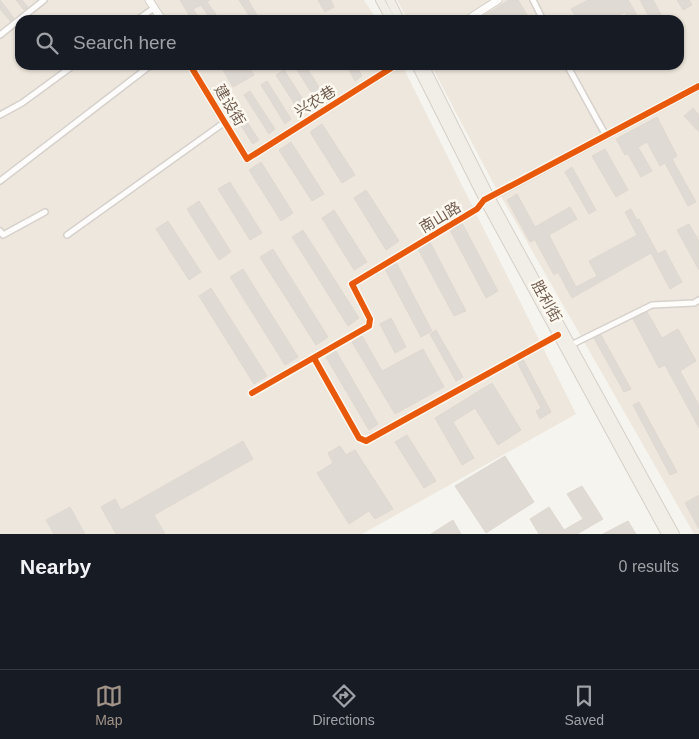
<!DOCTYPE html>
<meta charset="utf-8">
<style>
body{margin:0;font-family:Arial,"Noto Sans SC",sans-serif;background:#242831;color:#f1f3f6}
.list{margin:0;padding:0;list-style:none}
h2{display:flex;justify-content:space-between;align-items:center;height:65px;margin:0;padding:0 20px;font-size:21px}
h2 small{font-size:16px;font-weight:400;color:#9ea1a6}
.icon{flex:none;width:28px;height:28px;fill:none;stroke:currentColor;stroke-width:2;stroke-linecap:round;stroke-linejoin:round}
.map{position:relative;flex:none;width:699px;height:534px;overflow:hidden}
.search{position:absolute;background:#171b24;box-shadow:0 1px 4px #0004;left:15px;right:15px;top:15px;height:55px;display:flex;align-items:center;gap:12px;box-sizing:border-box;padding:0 18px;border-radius:15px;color:#9ea1a6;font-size:19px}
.sheet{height:135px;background:#171b24}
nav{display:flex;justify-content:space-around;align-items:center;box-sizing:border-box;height:70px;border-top:1px solid #363941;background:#171b24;font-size:14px;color:#9ea1a6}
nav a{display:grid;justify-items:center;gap:2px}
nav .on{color:#a09388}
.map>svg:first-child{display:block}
</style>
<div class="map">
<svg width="699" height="534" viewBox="0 0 699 534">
<rect width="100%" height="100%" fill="#f6f4ee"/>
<path fill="#eee7dd" d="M0,0H364L377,20H20V65H402L576,414L362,534H0Z
M397,0H699V534H694L491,179L431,65H679V20H408Z"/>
<path fill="#e0dad4" stroke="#ded8d1" d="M0,0L14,18L10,21L0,9Z
M16,0H22L28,7L24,10Z
M180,0H210L207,2L220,20H211L201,5L193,9L200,20H192Z
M239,0H248L260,20H252Z
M318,0H331L334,7L325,12Z
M509,0H518L530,20H515L512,14L502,20H477Z
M588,0H628L640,20H629L625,12L610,20H578L571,9Z
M640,0H653L664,20H651Z
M677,0H689L692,5L683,10Z
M220,65H248L254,75L233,87Z
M294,65H305L326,98L318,103Z
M346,65H356L362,76L355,81Z
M284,70L309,109L301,114L276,75Z
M267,81L291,119L285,124L261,85Z
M250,91L275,129L269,134L244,95Z
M234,102L259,140L253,144L228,106Z
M693,108L699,115V132L684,116Z
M657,117L677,156L672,159L696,202L688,206L665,163L660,166L647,142L638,147L652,171L641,177L628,154L625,155L616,139Z
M322,124L355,175L342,183L310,132Z
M291,142L324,194L312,201L279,150Z
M605,149L628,190L616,197L592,156Z
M261,162L293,213L281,221L249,170Z
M572,167L596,210L589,214L565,172Z
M230,182L262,233L250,240L218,189Z
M366,190L399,241L386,250L354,198Z
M517,194L535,227L570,207L577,219L549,235L576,287L597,276L589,261L637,235L625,212L631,209L637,220L639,219L658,254L665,250L682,282L670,289L651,253L572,298L558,272L554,275L535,240L530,242L507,200Z
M199,201L231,252L219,260L187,209Z
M334,210L367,262L354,270L322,218Z
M168,221L201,272L189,280L156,229Z
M462,223L498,291L486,298L450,230Z
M689,224L699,241V270L677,230Z
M303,230L359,318L348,326L292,237Z
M430,242L466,311L454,316L418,249Z
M273,249L328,337L316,345L260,257Z
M396,262L432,331L421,337L385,269Z
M243,269L298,357L285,365L230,277Z
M211,288L267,376L254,384L199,296Z
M647,312L662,338L678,329L696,361L680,371L699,405V428L665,365L659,368L633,319Z
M391,318L406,347L395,353L380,324Z
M436,330L463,377L456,381L430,334Z
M601,335L631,389L624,392L594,338Z
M362,336L382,371L423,349L444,387L395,414L352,342Z
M336,351L378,424L369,430L326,357Z
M523,359L551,412L540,419L536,411L541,408L517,362Z
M492,383L521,430L498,445L475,408L453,422L474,458L462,465L435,418Z
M639,402L677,472L670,475L633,405Z
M407,435L436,481L424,488L395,442Z
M243,441L253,459L154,515L165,534H116L101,507L115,499L121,510Z
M340,446L346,455L355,450L393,509L375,519L369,511L349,524L317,473L333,463L328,453Z
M505,456L534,502L486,533L455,486Z
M582,486L603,519L577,534H539L530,519L549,507L564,530L583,519L567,494Z
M699,495V529L685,503Z
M70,507L85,534H54L46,520Z
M453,520L461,534H431Z
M628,521L636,534H603Z"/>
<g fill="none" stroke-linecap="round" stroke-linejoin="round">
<defs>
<path id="street" d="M533,0L543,20
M137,20L154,8
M0,35L44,0
M567,65L605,134
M0,115L22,103L74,65
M0,181L151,65
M0,231L3,235L45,212
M67,235L225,122
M571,345L652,305L694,303L699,300
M314,358L359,438L366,441L558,335
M252,393L369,326L370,319L352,284L477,209L484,200"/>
<path id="secondary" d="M149,0L162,20
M467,20L498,0
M190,65L247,159L396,65
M485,200L699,86"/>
<path id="primary" d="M380,0L391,20
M390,0L400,20
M416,65L484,200L666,534
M424,65L490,197L675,534"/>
</defs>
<use href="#street" stroke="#d6d1cc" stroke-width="8"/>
<use href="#secondary" stroke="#d4d0c9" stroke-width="9"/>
<use href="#primary" stroke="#d5cfc9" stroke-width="10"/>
<use href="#street" stroke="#fefdfc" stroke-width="5"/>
<use href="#secondary" stroke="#fefdfc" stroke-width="7"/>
<use href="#primary" stroke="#f1eee8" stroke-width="8"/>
<defs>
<path id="cycleway" d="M190,65L247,159L396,65
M314,358L359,438L366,441L558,335
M252,393L369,326L370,319L352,284L477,209L484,200L699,86"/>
</defs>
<use href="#cycleway" stroke="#fdf9f1" stroke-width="9"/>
<use href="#cycleway" stroke="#e8590c" stroke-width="6"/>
</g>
<g text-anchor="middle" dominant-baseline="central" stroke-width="5" stroke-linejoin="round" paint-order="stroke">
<g font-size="15" fill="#725f51" stroke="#fdf9f1">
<text transform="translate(315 101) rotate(-32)">兴农巷</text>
<text transform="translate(230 105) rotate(59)">建设街</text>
<text transform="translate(440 217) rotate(-31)">南山路</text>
<text transform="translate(547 301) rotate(61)">胜利街</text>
</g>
</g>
</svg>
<div class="search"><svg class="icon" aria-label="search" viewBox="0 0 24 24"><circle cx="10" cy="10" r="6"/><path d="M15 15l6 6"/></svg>Search here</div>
</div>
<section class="sheet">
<h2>Nearby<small>0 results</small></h2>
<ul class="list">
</ul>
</section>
<nav>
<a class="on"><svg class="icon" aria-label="map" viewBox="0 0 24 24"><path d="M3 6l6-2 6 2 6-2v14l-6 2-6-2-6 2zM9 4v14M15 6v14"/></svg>Map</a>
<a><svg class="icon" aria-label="directions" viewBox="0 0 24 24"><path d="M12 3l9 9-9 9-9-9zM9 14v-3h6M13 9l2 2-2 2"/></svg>Directions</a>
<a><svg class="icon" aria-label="saved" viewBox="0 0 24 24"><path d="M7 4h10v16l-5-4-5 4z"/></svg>Saved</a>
</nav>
